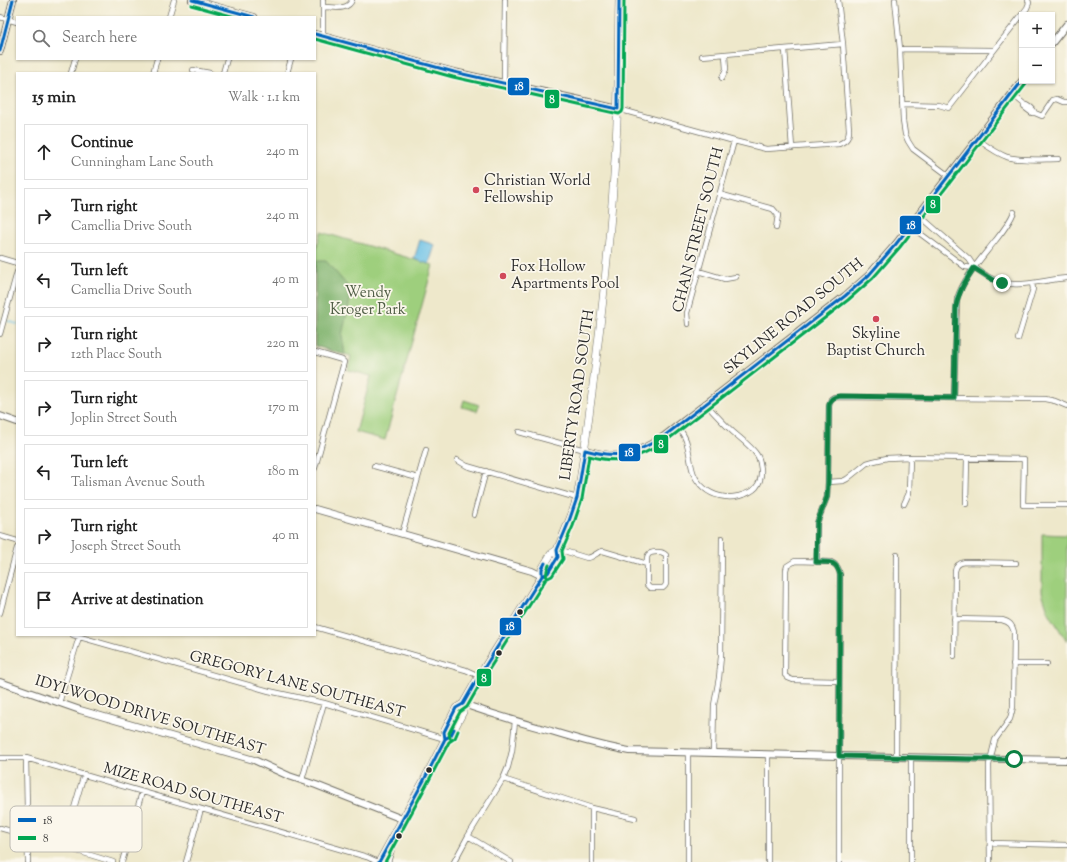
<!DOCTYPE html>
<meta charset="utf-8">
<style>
body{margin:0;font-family:"Sorts Mill Goudy",serif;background:#f6f6f6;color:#222}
.controls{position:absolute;right:12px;top:12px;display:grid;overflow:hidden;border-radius:0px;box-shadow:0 1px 3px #0004}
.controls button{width:36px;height:36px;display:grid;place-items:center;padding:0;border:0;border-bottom:1px solid #e0e0e0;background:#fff;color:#222;font:20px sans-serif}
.stop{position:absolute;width:12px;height:12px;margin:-9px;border:3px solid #0b8043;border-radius:50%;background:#fff}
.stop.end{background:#0b8043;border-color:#fff;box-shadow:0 1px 4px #0008}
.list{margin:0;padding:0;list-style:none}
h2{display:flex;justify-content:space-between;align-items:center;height:52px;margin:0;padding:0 16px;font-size:17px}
h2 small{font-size:13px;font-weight:400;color:#767676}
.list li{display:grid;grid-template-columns:26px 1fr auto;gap:12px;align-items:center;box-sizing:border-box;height:56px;margin:0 8px 8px;padding:0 8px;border:1px solid #e0e0e0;border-radius:0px}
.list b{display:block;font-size:15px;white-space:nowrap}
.list p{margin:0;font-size:13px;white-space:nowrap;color:#767676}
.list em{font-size:13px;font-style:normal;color:#767676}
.icon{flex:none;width:22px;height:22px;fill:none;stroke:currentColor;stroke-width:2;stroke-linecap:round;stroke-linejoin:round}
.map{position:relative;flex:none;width:1067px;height:862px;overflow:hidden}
.search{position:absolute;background:#fff;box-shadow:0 1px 3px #0004;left:16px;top:16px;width:300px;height:44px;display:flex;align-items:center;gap:10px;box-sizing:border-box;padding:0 14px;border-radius:0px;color:#767676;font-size:15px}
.panel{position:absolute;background:#fff;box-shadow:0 1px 3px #0004;left:16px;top:72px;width:300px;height:564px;border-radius:0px}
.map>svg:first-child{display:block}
</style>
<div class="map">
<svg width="1067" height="862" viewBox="0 0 1067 862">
<rect width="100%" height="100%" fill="#fbf7ec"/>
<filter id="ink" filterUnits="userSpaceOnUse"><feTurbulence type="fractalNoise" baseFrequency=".025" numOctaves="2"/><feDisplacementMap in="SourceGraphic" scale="8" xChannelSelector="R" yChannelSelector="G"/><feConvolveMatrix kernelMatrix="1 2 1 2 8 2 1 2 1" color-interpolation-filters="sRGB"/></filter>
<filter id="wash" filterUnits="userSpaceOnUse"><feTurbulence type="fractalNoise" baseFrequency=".012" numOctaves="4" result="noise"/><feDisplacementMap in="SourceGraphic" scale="16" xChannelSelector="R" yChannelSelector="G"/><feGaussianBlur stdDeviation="0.9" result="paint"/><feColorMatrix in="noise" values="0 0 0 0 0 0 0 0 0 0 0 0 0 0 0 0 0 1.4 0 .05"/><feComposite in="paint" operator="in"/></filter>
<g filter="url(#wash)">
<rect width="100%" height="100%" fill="#eee8cb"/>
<path fill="#9ecf7d" stroke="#647d54" d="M321,232L433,265L385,440L356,432L371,376L348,370L351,356L315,346V253Z
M464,400L479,405L477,411L462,407Z
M1042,534L1067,535V642L1048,611L1042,592Z"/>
<path fill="#7eb26c" stroke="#546e4c" d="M315,261H326L352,291L342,335L345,355L315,346Z"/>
<path fill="#69c0e6" stroke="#4a7688" d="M420,240L435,245L429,264L414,259Z"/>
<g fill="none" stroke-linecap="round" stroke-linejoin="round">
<path stroke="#69c0e6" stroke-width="1.5" d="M8,321L17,324"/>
</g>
</g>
<g filter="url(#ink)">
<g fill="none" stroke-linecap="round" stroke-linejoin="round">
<defs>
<path id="street" d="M895,0L900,49L903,121L905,134L908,141L913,149L949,176
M323,7C333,7 348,11 352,0
M0,17L17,22
M169,17L174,0
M323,37V0
M785,49L792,148
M900,49L994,50
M702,56L843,44
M193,70L210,73
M71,73L75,59
M153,73L157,59
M223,73L227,59
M287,73L291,59
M722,78L726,69L725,55
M504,83L505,0
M1012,94L1024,104C1029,105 1034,109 1035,113H1032L1024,107V104
M902,104L939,105L949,108L1027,8L1029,3L1028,0
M618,109L734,141L766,149L839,144C846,141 849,138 849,130L843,44L838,0
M1035,113L1042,116L1053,100L1057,99L1064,102H1067
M977,139C987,146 996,153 1007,157C1021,161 1043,159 1058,159
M719,194L773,209L778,215L776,228
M919,215L969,259C975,269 978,270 987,276C1014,292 1038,280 1067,278
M910,226L965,267L974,268
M0,258L17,263
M698,271L725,279L736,277
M688,324L687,313L734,141
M0,334L17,272
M1018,339L1033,289L1032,283
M315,352L342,360L344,362L315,468
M954,398L957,299C964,277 981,259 995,241C1003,231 1009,224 1014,212
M677,425C681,431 686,437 687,444C692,461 689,475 704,488C713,496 727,499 739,496C754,492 762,486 761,469C760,464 760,459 757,455C751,446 741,439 733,432C723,423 714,413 705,403
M519,432L585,450
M457,460L467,466L577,498
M374,466L418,478
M828,482L843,481L847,479L867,463L874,461L887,458L910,457L1024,459L1023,505H1067
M904,504L909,493L910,457
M966,504L967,459
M474,515L486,471
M402,534L426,450
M0,536L17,541
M557,550L564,551L587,558C593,558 596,552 603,551L647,564V585L650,588H663L665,586L666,584V555C665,554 664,553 663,553C661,551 651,552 649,554C646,556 647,561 647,564
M817,562V523L827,497L828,482L829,406L831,399L834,397L1045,399L1055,401L1067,406
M0,613L17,548
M954,619L1002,620C1010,622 1012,625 1014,632L1013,707L1010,719L995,740L989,765L990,862
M315,627L466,670L479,676
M73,635L269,691L324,703L445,739
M954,656L955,571C956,565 959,563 965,562L1016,563
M1013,664H1047
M59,703L79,637
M688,753V862
M713,753L714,705L719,678L721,656L722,538
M0,758H26L367,857L378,862
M26,758L28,862
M896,758L897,555
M911,758V862
M503,779L592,808L635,818
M302,780L324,703
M0,828L32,837L113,862
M468,836L511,862
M990,843L1067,845
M63,846L84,774
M122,862L142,792
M186,862L201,809
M388,862L393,846V838
M454,862L468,836L503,779L508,767L512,751L515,721
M592,862V808
M768,862V755
M839,862V756L840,575C839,568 837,565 831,562L795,561L787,566L786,570L785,675L788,678L793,680L839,681"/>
<path id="secondary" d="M192,0L254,17
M315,34L454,72L576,99L618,109
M1052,43L1067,24
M0,51L13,0
M0,416L17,422
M585,450C619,460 633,456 663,437L845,296L869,275L896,244L1022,81
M315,509L532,571L542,576
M0,682L80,710L254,760L289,776L316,785L402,819
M463,704C492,714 522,723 551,731C577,739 602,746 629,751L839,756L1067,760"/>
<path id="primary" d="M542,576L548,573L558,557L557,550L571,516L577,498L580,481C596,369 610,256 616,142C619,95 618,47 619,0
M445,739L444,732L456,708L463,704L479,676L542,576V569L551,554L557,550
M379,862L423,782L445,739L451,735L463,712V704"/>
</defs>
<use href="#street" stroke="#6f6d63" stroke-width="6"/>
<use href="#secondary" stroke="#6f6d63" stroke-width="8"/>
<use href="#primary" stroke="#6f6d63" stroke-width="8"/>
<use href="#street" stroke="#fff" stroke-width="4.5"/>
<use href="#secondary" stroke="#fff" stroke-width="6"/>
<use href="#primary" stroke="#fff" stroke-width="7"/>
<defs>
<path id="bus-1" d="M192,0L254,17
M315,34L454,72L618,109L619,0
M0,51L13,0
M542,576L548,573L558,557L557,550L568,524L577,498L585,450C619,459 633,455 663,437L845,296L869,275L896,244L1022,81
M445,739L444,732L456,708L463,704L479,676L542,576V569L545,563
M379,862L423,782L445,739L451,735L454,729"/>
<path id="bus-2" d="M191,5L235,17
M315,39L453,77L619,114L622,112L623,109L624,0
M544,580L552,576L563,559L562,551L573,526L582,499L589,456C621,465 639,458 666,441L848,300L873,278L900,247L1026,84
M450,738L449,733L460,712L467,707L483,679L546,579L547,570L549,565
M385,862L427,784L449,742L455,738L458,731"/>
</defs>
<use href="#bus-1" stroke="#fbf7ec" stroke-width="6"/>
<use href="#bus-2" stroke="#fbf7ec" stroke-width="6"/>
<use href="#bus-1" stroke="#0065bd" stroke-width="3"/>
<use href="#bus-2" stroke="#00a651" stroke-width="3"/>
</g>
</g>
<g fill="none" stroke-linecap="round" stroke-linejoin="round" filter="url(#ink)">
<path stroke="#0b8043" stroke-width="5" d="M1002,283L993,280L974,268C966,280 958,291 956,307L954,398L840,396C833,397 830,399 829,406L828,482L827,497L817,523L816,562C829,562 837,560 840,575L839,756L974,759H1014"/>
</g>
<g fill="#d1495b" stroke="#fbf7ec" stroke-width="1.5">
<circle cx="476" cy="190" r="4"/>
<circle cx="503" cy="276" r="4"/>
<circle cx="876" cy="319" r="4"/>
</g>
<g fill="#2b2b2b" stroke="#fbf7ec" stroke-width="1.5">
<circle cx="520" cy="612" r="3.5"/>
<circle cx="499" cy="653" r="3.5"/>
<circle cx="429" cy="770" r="3.5"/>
<circle cx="399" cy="836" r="3.5"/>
</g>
<g text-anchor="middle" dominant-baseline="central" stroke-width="3.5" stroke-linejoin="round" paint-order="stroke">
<g font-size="15" fill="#2b2b2b" stroke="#fbf7ec" text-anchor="start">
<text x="484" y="181">Christian World<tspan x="484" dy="17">Fellowship</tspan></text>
<text x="511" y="267">Fox Hollow<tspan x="511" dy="17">Apartments Pool</tspan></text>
<text x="876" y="334" text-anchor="middle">Skyline<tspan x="876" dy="17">Baptist Church</tspan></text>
</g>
<g font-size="15" fill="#2b2b2b" stroke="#fbf7ec">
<text transform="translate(699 230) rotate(-76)">CHAN STREET SOUTH</text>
<text transform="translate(794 317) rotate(-39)">SKYLINE ROAD SOUTH</text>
<text transform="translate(578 395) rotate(-82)">LIBERTY ROAD SOUTH</text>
<text transform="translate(297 685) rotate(15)">GREGORY LANE SOUTHEAST</text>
<text transform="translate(150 716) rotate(17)">IDYLWOOD DRIVE SOUTHEAST</text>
<text transform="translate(193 794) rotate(16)">MIZE ROAD SOUTHEAST</text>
</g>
<g font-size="15" fill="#4e5c44" stroke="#fbf7ec">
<text x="368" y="293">Wendy<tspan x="368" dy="17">Kroger Park</tspan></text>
</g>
</g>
<rect x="10" y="806" width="132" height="46" rx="6" fill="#fbf7ec" stroke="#bdbab2" stroke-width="1"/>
<rect x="18" y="818" width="18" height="4" fill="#0065bd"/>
<rect x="18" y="836" width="18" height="4" fill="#00a651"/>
<g font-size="11" fill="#2b2b2b">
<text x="43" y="824">18</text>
<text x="43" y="842">8</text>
</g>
<g stroke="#fbf7ec" stroke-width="1.5">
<rect x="507" y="77" width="23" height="19" rx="4" fill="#0065bd"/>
<rect x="544" y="89" width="16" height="20" rx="4" fill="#00a651"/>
<rect x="925" y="195" width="16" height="19" rx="4" fill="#00a651"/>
<rect x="899" y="215" width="23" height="20" rx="4" fill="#0065bd"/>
<rect x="653" y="434" width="16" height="20" rx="4" fill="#00a651"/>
<rect x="618" y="443" width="23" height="19" rx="4" fill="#0065bd"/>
<rect x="499" y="617" width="23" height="19" rx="4" fill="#0065bd"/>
<rect x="476" y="668" width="16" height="19" rx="4" fill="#00a651"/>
</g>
<g font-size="11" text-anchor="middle" font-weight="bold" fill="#fff">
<text x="519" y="90">18</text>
<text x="552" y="103">8</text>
<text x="933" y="208">8</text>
<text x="911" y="229">18</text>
<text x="661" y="448">8</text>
<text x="629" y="456">18</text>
<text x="510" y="630">18</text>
<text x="484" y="682">8</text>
</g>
</svg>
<div class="controls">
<button>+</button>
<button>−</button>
</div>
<div class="stop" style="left:1014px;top:759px"></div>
<div class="stop end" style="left:1002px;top:283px"></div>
<div class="search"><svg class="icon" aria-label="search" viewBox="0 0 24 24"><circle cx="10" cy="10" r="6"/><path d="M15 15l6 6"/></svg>Search here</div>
<section class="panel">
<h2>15 min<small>Walk · 1.1 km</small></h2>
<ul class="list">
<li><svg class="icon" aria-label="ahead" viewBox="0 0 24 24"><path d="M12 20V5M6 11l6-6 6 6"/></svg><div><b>Continue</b><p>Cunningham Lane South</p></div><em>240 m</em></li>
<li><svg class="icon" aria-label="right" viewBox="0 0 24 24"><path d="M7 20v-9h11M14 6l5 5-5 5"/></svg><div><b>Turn right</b><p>Camellia Drive South</p></div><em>240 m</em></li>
<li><svg class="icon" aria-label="left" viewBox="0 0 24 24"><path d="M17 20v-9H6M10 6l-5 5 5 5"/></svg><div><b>Turn left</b><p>Camellia Drive South</p></div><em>40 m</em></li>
<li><svg class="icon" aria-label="right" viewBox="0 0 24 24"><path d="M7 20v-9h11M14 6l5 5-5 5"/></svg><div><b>Turn right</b><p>12th Place South</p></div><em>220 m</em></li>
<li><svg class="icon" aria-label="right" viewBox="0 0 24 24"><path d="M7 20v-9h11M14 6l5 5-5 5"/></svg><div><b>Turn right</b><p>Joplin Street South</p></div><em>170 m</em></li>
<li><svg class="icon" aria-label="left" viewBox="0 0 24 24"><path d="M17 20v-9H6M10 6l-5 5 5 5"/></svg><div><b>Turn left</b><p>Talisman Avenue South</p></div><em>180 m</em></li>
<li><svg class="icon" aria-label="right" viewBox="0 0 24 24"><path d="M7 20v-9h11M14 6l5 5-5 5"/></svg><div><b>Turn right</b><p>Joseph Street South</p></div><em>40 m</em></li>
<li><svg class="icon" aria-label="arrive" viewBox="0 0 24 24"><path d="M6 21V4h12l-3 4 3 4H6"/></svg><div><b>Arrive at destination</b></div></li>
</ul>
</section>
</div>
